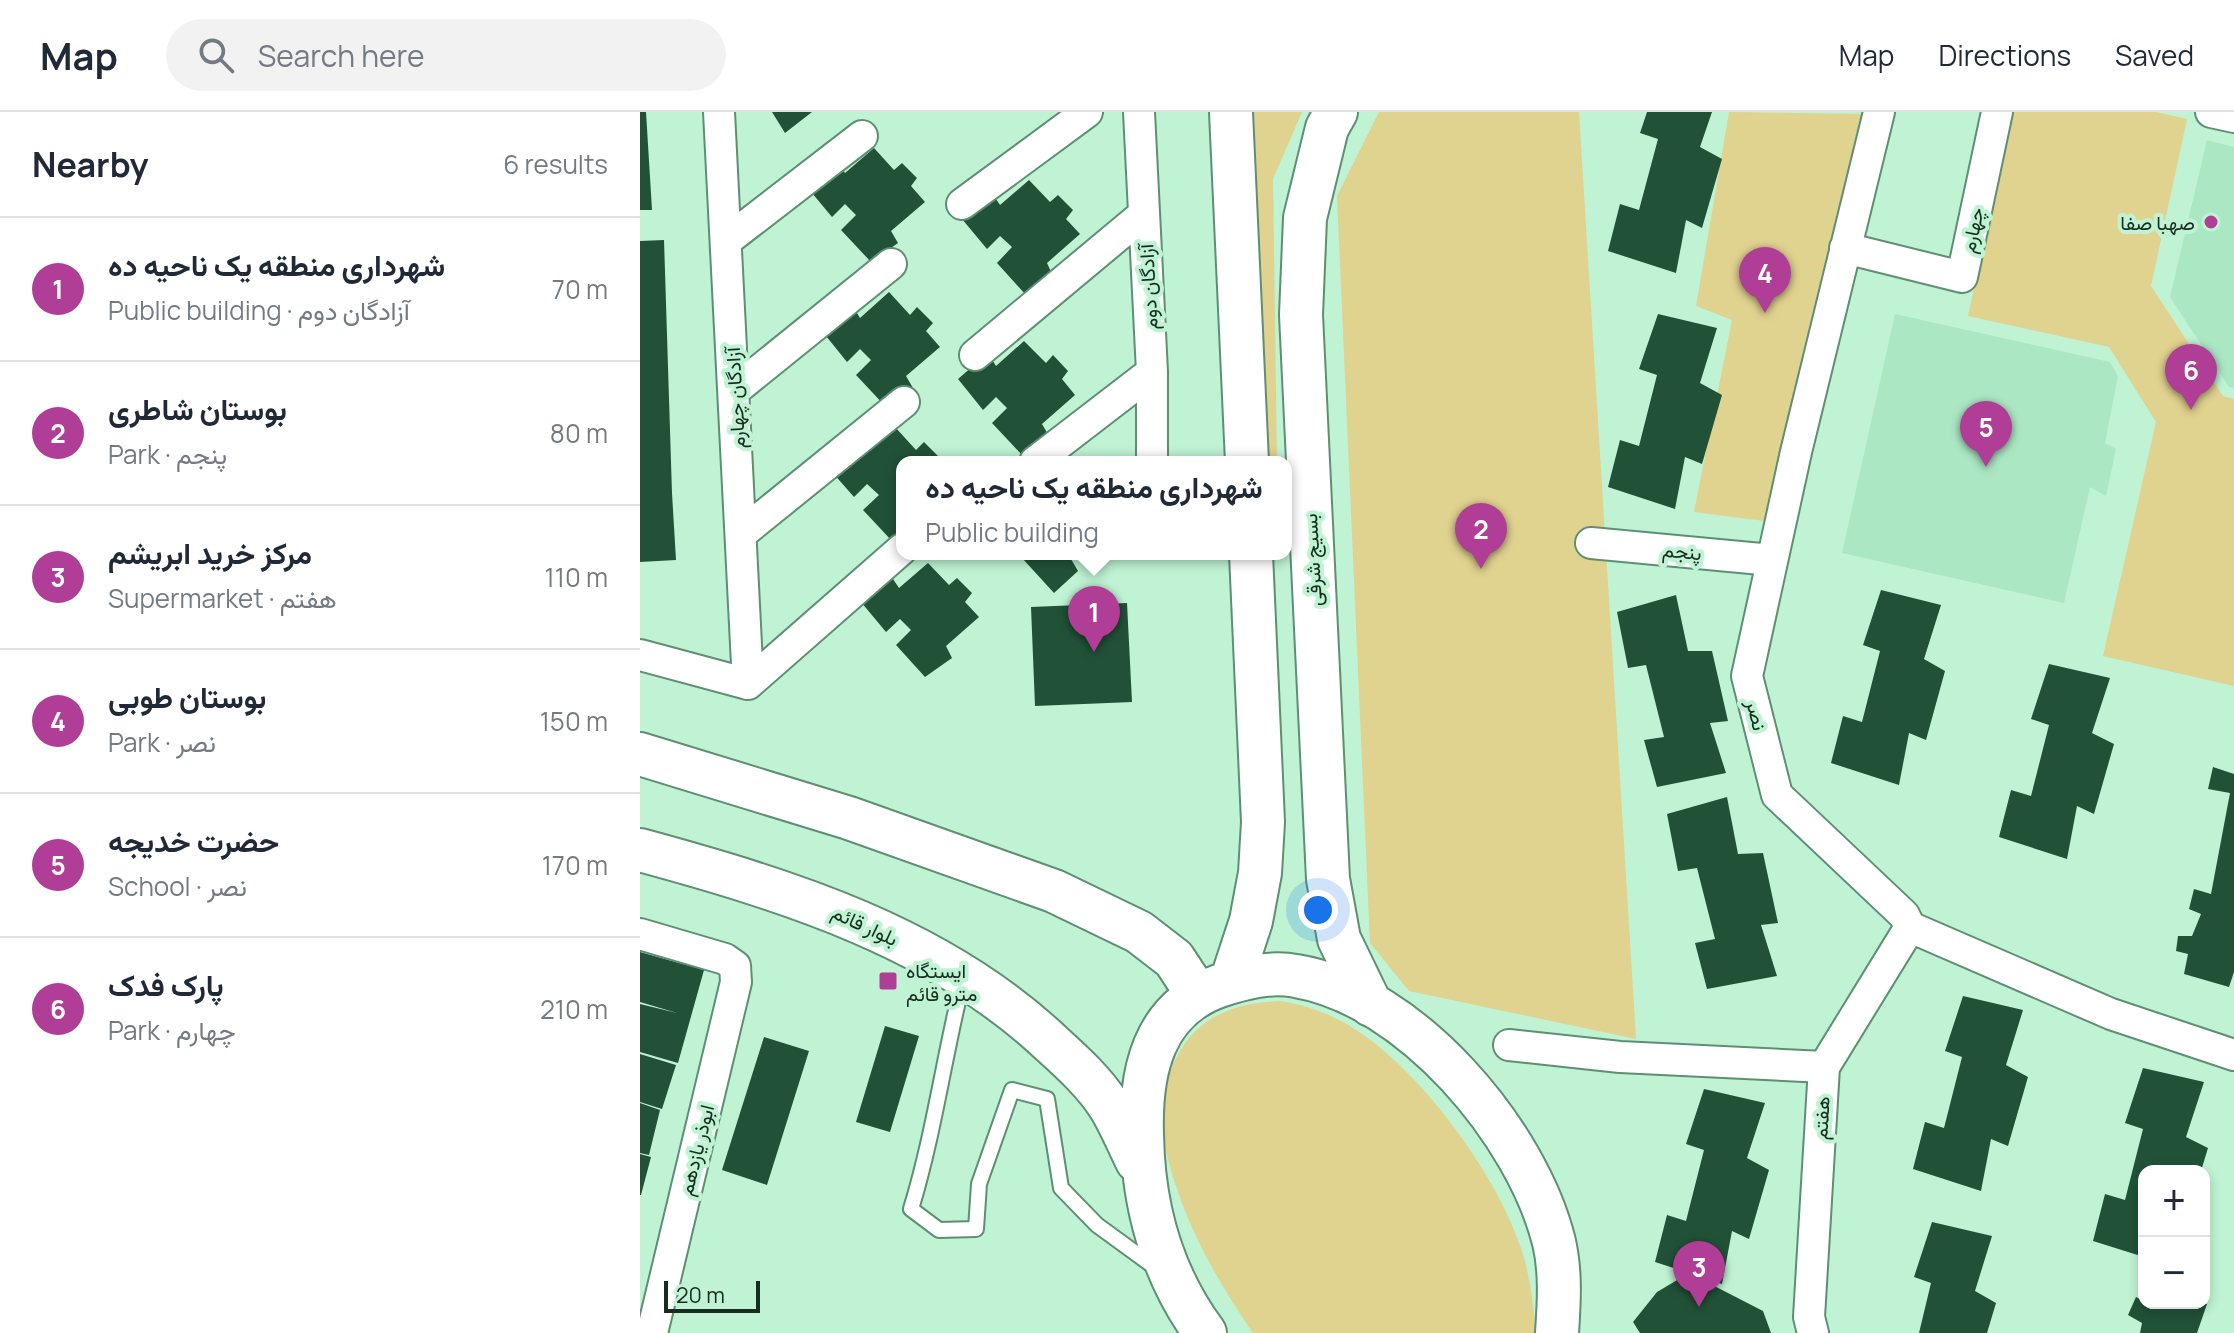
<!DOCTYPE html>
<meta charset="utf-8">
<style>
body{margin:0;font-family:Manrope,Vazirmatn,sans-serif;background:#f2f2f3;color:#1f2937}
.controls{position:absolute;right:24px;bottom:24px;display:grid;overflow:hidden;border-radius:16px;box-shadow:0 4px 12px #0003}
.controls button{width:72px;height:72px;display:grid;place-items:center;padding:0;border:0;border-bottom:2px solid #e0e1e3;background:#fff;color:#1f2937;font:40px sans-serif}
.scale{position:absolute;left:24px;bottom:20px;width:96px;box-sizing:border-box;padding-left:8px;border:4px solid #182d21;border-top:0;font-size:22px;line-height:28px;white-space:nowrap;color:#182d21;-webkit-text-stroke:6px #bff3d3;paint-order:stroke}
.you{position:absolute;left:678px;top:798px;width:28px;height:28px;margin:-20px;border:6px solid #fff;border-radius:50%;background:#1a73e8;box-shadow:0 0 0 12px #1a73e833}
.badge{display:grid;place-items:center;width:52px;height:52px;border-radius:50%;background:#b03d96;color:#fff;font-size:26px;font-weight:700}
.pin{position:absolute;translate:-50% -66px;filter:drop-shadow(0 2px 4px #0008)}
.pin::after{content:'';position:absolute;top:42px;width:28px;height:24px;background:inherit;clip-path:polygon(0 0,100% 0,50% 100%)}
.popup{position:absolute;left:256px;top:344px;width:396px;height:104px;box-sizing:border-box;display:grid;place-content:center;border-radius:16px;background:#fff;filter:drop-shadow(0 2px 6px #0005);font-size:26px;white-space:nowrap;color:#747a83}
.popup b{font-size:30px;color:#1f2937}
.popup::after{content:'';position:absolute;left:50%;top:100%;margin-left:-16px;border:16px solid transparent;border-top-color:#fff}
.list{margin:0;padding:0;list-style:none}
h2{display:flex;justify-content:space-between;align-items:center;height:104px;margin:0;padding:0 32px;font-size:34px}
h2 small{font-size:26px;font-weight:400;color:#747a83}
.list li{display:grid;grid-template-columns:52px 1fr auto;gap:24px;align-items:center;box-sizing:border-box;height:144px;padding:0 32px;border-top:2px solid #e0e1e3}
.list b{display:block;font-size:30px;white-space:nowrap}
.list p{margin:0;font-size:26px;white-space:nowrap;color:#747a83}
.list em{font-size:26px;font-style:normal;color:#747a83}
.icon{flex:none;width:44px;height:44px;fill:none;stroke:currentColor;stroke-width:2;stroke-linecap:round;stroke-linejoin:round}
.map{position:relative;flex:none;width:1594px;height:1221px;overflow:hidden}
header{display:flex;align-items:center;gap:48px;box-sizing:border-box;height:112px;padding:0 40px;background:#fff;border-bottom:2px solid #e0e1e3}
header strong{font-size:38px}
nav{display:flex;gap:44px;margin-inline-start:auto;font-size:28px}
.search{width:560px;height:72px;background:#f2f2f3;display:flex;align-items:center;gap:20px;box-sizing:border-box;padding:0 28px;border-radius:44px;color:#747a83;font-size:30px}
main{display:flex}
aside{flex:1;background:#fff}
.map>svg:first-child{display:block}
</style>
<header>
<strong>Map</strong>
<div class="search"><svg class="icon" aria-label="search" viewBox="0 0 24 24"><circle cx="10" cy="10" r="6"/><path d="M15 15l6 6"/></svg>Search here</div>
<nav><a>Map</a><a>Directions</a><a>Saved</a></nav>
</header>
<main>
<aside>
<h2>Nearby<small>6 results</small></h2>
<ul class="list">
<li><span class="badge">1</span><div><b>شهرداری منطقه یک ناحیه ده</b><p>Public building · آزادگان دوم</p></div><em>70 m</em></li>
<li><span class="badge">2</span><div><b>بوستان شاطری</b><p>Park · پنجم</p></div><em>80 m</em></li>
<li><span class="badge">3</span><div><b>مرکز خرید ابریشم</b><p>Supermarket · هفتم</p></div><em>110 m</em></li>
<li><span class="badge">4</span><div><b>بوستان طوبی</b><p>Park · نصر</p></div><em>150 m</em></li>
<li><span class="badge">5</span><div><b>حضرت خدیجه</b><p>School · نصر</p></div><em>170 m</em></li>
<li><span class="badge">6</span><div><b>پارک فدک</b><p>Park · چهارم</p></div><em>210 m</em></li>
</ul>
</aside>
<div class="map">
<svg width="1594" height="1221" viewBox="0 0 1594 1221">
<rect width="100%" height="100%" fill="#bff3d3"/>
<path fill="#ace7c4" d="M1567,28L1594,35V276L1589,275L1530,185Z
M1255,202L1470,250L1478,264L1465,331L1476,337L1466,384L1450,375L1424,491L1202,441Z"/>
<path fill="#e0d28f" d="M610,0H662L633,67L637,350H629Z
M739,0H939L996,927L769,879L730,831L697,84Z
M1089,0L1227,2L1125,409L1054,400L1092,208L1056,194Z
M1372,0H1516L1547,7L1511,174L1583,284L1594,287V574L1463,544L1516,310L1469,235L1328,204Z
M639,889C661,892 682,899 703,910C773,948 853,1056 879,1131C890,1160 893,1191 896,1221H613C576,1167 546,1114 529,1051C526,1039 521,1027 520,1015C517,988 527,962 540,939C562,902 598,891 639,889Z"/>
<path fill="#215238" d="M0,0H6L12,98H0Z
M132,0H172L145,21Z
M1007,0H1072L1060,35L1082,47L1062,116L1046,108L1036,161L968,139L980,92L999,98L1018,27L1000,21Z
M234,36L254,58L262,51L277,66L271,74L285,90L251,119L258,131L231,150L201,118L216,103L205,92L192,105L167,75L197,49L205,61Z
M389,68L410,90L418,83L433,98L426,107L440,122L407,151L413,164L386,183L357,151L372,135L360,124L347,137L322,107L352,81L360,93Z
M24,128L32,381L36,448L0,450V129Z
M249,180L270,203L277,195L293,211L286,219L300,235L266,264L273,276L246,295L216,263L231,248L220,237L207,250L182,219L212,193L220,206Z
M1018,202L1077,216L1060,271L1082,283L1062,352L1045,345L1035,397L968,375L980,328L999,334L1017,263L999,257Z
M384,229L406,251L413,243L428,259L422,267L435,283L402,312L409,324L382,343L352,311L367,296L356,285L343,298L318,267L348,241L356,254Z
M255,315L276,338L284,330L299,345L296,350H262V423L253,430L223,398L239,383L227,372L214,385L192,360Z
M386,442H437L431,447L438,459L414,481L382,446Z
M288,451L309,473L317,466L332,481L325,490L339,505L306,534L312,546L285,565L256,533L271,518L260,507L246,520L221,490L251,464L259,476Z
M1241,478L1301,493L1284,547L1305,559L1286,628L1269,621L1259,673L1191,651L1203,604L1222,610L1240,539L1223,533Z
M1036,483L1048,539H1072L1088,609L1070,611L1086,661L1017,675L1004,628L1024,625L1006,553L988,556L977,500Z
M487,491L492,590L395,594L391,495Z
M1409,552L1470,566L1452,621L1474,632L1454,702L1437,694L1427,747L1359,725L1371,678L1391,684L1409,613L1391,607Z
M1573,655L1594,662V860L1589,875L1544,862L1548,842L1536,839L1538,824H1552L1561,802L1549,797L1554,777L1571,782L1590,681L1568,677Z
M1087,685L1098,742L1123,741L1138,811L1121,813L1137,864L1067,877L1055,831L1075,827L1057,756L1038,759L1027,702Z
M0,840L64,858L38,951L0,940V892L37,901L0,890Z
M1323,884L1383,898L1366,953L1388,965L1368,1034L1351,1027L1341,1079L1273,1057L1285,1010L1304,1016L1322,945L1305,939Z
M245,914L279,924L250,1020L216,1010Z
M124,925L169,939L127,1073L82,1058Z
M0,942L36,953L22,997L0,990Z
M1503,956L1564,970L1546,1025L1568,1036L1561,1059H1504V1145L1453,1129L1465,1082L1485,1088L1503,1017L1485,1011Z
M1064,977L1125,991L1107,1046L1129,1058L1109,1127L1092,1119L1082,1172L1049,1161L1123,1199L1131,1221H1000L993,1210L1017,1180L1049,1161L1015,1150L1027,1103L1046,1109L1064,1038L1046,1032Z
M0,991L20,998L9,1043L0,1041Z
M0,1042L11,1045L1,1083H0Z
M1292,1110L1352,1124L1335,1179L1356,1191L1347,1221H1279L1291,1171L1274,1165Z
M1496,1185L1513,1194V1191L1567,1192L1557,1221H1500L1502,1211L1488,1203Z"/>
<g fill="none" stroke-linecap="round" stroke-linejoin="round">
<defs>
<path id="lane" d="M323,868C304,944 294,1022 271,1097L299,1118L336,1117L339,1072L372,978L407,987L421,1076L457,1113L516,1156"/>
<path id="street" d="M79,0L108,572
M499,0L512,260V350
M1239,0L1156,340L1107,564L1137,683L1264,803L1270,815L1471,902L1594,943
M1571,0L1594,5
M322,92L447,0
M86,129L222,24
M1205,136L1322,165L1357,0
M335,243L504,102
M95,278L251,152
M395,350L512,260
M101,422L264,290
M951,431L1132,448
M0,543L108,572
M108,572L262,437
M0,822L85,847L95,854L96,870L12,1221
M869,933L980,945L1184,955
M1173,1221L1169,1205L1184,955L1270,815"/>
<path id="secondary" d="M591,0L607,350
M696,0L687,16L665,106L661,203L688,767L699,827L731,893
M0,642L209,706L414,779L499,820L534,847L557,882
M0,738C147,778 299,825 412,932C433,951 455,971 470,995C480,1011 488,1031 497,1049
M591,870L611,809L620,761L623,710L611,442
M565,1221C522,1163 503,1093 502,1022C500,960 513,897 579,874C604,866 630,859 656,864C771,883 887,1021 914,1130C921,1160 919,1191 917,1221"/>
</defs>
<use href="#lane" stroke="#5e8f73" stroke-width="18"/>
<use href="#street" stroke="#5e8f73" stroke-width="34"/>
<use href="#secondary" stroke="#5e8f73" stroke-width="46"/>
<use href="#lane" stroke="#fff" stroke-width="14"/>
<use href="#street" stroke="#fff" stroke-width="30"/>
<use href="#secondary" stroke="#fff" stroke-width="42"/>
</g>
<g fill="#b03d96" stroke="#bff3d3" stroke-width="3">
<circle cx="1571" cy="110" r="8"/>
<rect x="238" y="859" width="20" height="20" rx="4"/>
</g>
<g text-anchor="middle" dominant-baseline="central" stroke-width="8" stroke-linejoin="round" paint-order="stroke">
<g font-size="20" fill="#182d21" stroke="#bff3d3" text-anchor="end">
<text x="1555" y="110">صهبا صفا</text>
<text x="266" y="858" text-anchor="start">ایستگاه<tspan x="266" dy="23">مترو قائم</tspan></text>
</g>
<g font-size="20" fill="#182d21" stroke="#bff3d3">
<text transform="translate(1332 118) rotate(-78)">چهارم</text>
<text transform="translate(508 175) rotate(-93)">آزادگان دوم</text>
<text transform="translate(95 286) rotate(-93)">آزادگان چهارم</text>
<text transform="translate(1042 439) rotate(5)">پنجم</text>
<text transform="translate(672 448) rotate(-93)">بسیج شرقی</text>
<text transform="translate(1117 603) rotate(76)">نصر</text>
<text transform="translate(225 813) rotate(25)">بلوار قائم</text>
<text transform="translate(1181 1006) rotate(-87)">هفتم</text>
<text transform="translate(56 1038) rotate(-76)">ابوذر یازدهم</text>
</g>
</g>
</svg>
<div class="controls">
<button>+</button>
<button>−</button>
</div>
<div class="scale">20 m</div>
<div class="you"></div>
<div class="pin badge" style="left:454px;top:540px">1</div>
<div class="popup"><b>شهرداری منطقه یک ناحیه ده</b>Public building</div>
<div class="pin badge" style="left:841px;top:457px">2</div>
<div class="pin badge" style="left:1059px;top:1195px">3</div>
<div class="pin badge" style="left:1125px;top:201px">4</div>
<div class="pin badge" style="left:1346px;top:355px">5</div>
<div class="pin badge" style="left:1551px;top:298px">6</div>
</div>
</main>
